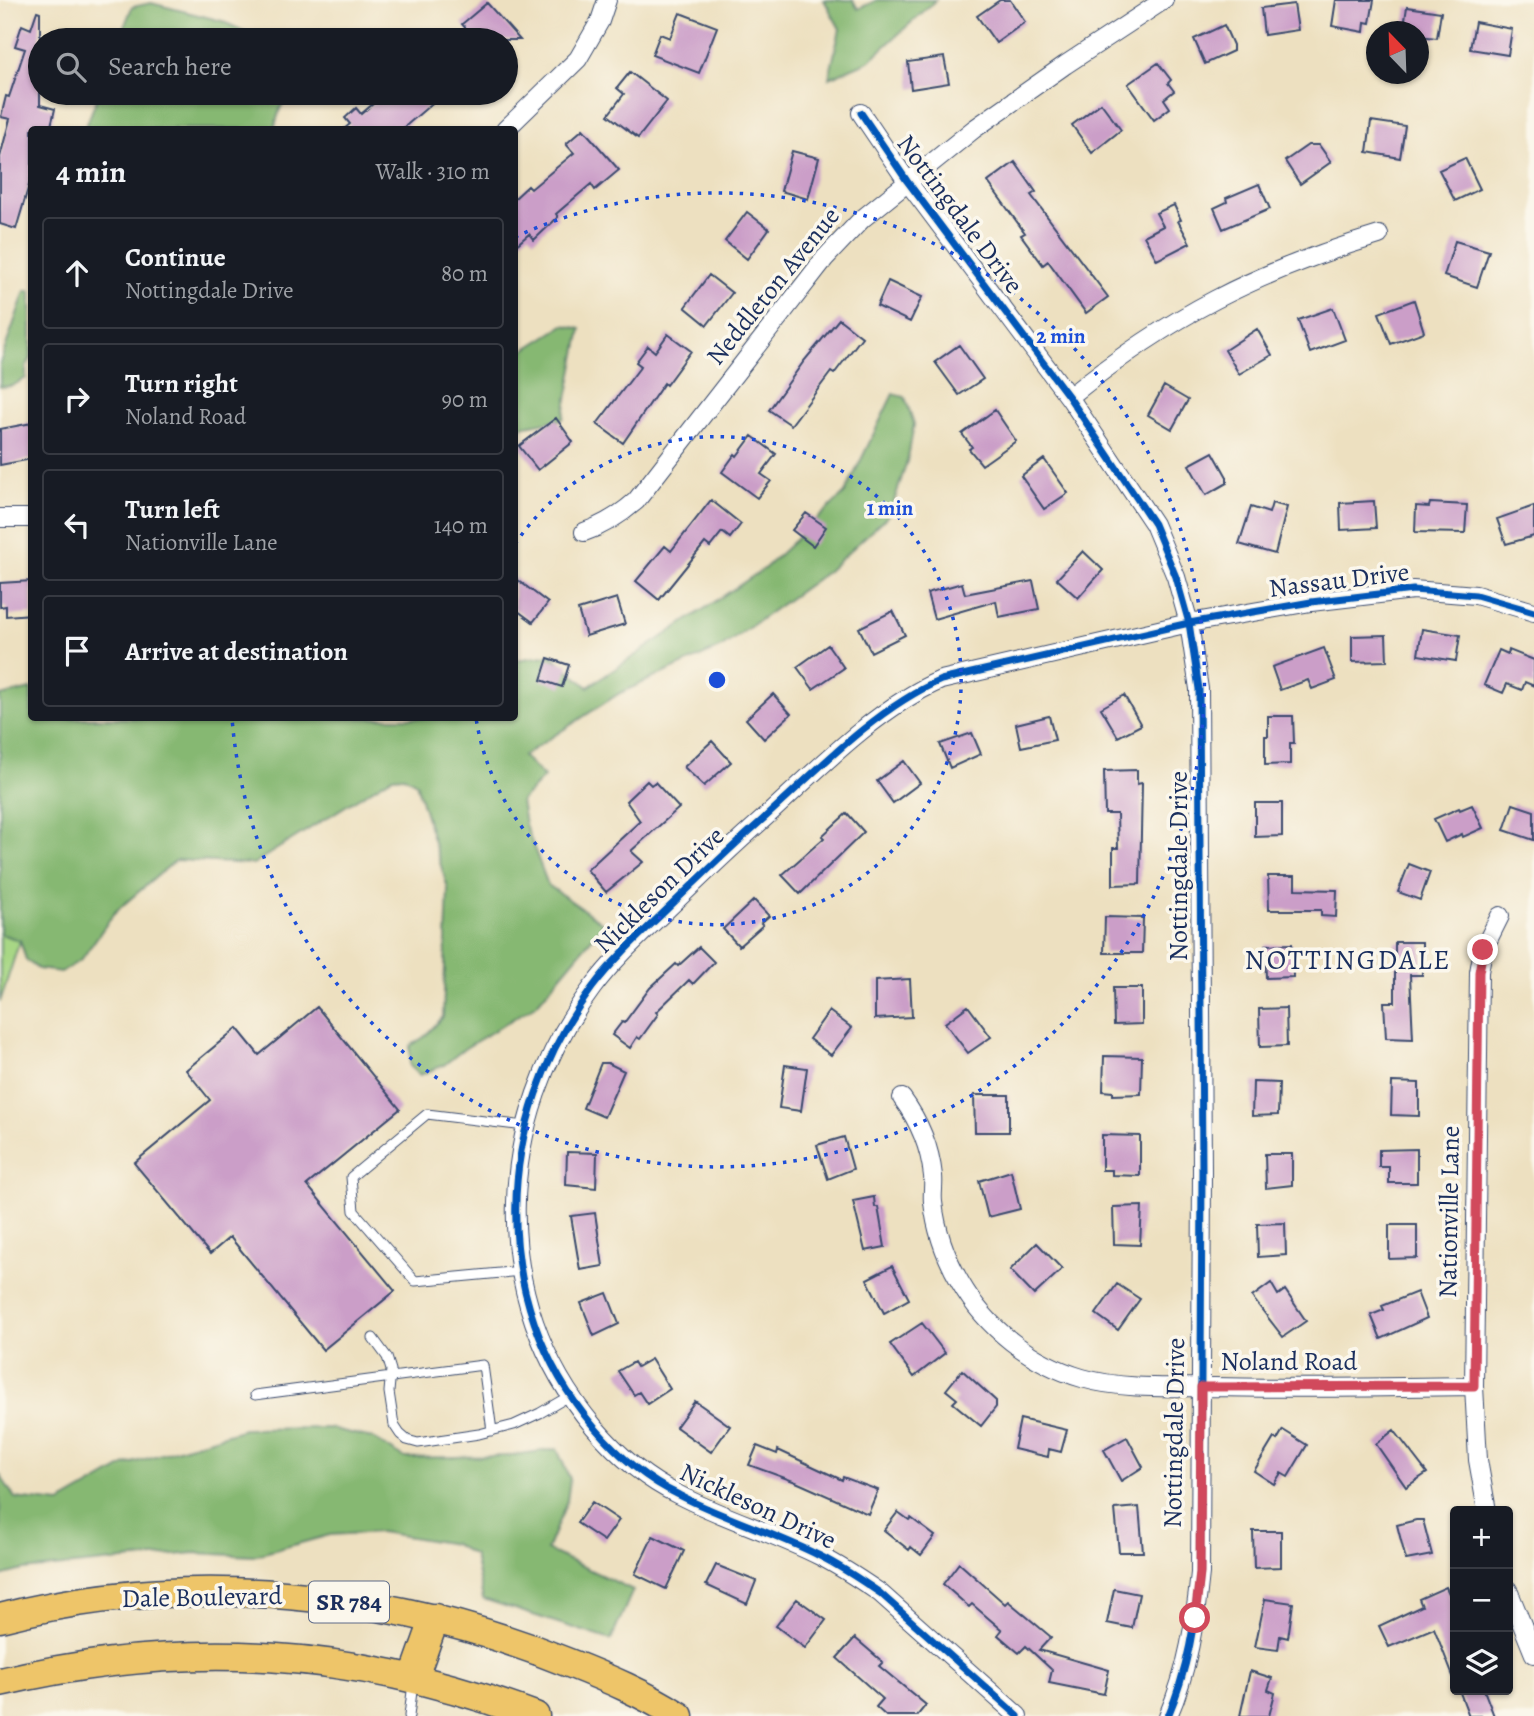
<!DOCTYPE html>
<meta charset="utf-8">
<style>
body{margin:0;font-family:Alegreya,serif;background:#20242c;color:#f1f3f6}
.controls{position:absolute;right:21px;bottom:21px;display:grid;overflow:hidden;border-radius:7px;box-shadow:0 2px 5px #0004}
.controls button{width:63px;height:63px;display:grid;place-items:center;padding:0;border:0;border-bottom:2px solid #363941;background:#171b24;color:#f1f3f6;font:35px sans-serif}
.compass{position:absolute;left:1366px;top:21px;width:63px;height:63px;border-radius:50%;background:#171b24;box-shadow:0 2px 5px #0004;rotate:337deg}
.stop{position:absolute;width:21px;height:21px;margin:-16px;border:5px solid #d1495b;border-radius:50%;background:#fff}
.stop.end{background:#d1495b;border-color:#fff;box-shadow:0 2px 7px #0008}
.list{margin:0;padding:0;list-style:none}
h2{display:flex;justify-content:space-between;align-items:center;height:91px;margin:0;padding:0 28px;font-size:30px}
h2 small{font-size:23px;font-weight:400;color:#9ea1a6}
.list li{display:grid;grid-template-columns:46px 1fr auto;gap:21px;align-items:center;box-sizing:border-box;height:112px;margin:0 14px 14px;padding:0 14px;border:2px solid #363941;border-radius:7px}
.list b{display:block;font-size:26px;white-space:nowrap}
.list p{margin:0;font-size:23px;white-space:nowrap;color:#9ea1a6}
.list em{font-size:23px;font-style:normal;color:#9ea1a6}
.icon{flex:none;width:38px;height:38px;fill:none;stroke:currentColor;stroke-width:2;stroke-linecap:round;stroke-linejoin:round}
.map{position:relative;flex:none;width:1534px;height:1716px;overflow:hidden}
.search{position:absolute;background:#171b24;box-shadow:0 2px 5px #0004;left:28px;top:28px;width:490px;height:77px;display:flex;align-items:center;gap:18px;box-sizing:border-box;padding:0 24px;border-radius:38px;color:#9ea1a6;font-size:26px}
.panel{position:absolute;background:#171b24;box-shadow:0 2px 5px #0004;left:28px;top:126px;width:490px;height:595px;border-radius:7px}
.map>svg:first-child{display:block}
</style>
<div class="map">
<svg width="1534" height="1716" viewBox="0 0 1534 1716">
<rect width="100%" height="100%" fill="#fbf7ec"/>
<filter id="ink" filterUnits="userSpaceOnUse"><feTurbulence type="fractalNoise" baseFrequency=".0143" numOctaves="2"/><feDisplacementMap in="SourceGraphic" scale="14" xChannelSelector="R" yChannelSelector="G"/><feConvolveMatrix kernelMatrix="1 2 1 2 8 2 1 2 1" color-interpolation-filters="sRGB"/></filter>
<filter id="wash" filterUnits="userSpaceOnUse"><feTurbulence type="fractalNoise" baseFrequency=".00686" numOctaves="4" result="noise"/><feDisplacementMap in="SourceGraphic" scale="28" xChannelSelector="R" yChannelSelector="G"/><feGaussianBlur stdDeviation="1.57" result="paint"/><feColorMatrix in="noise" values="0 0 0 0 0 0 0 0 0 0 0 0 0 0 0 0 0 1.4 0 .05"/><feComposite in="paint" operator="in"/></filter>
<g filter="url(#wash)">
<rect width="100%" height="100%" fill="#ede0c0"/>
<path fill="#a8d785" stroke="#628372" stroke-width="2" d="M0,934L20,940L0,1002Z"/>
<path fill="#86b872" stroke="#507468" stroke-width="2" d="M824,0H853L858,9L877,0H936L869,61L829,78L840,29Z
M151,3L222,21L262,40H119L132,7Z
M99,93H289L280,109L274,129H85Z
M25,291H31V358L26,367V378L12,386L0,387V363Z
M564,325L581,329L563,419L515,428V356Z
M893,394L905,397L914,424L908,458L890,514L828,571L722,647L620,693L523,756L544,777L521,801L525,824L548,885L604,924L537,1004L464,1049L444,1065L420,1075L410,1066V1046L424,1037L443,1017L448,889L416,783L404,776L392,777L253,864L176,860L115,912L81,960L61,972L38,969L26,960L20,940L0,934V696L31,689L32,718H514L515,660L551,655L588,687L765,568L845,493Z
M329,1428L372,1438L405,1458L505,1456L557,1449L570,1479L567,1501L547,1550L633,1590L611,1640L483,1599L474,1555L454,1544L380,1532L330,1535L253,1556L195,1553L23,1570L0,1576V1475L15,1498L60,1503L126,1465L244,1429Z"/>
<g id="blocks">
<path fill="#cb9ec8" d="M1000,0H1010L1025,22L996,43L977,16Z
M1336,0H1374L1370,23L1365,22L1364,32L1332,26Z
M487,3L520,40H459L469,32L462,24Z
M1294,4L1298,30L1264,35L1261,8Z
M1407,7L1441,12L1437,38L1418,36V32H1403Z
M37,11L40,12V105L55,109L50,130H32V175L16,229L0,224V157L10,119L1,117L6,96L9,97L25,49L15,46L22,25L31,29Z
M680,13L717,27L699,73L652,55L660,34L670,38Z
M1475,22L1512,29L1508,55L1470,49Z
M1224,25L1233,45V51L1205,64L1194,39Z
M944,57L949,83L911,89L908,62Z
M1158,63L1171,80L1168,83L1174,91L1164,99L1170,108L1154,120L1128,84Z
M630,72L667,101L638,138L608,115L624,94L617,88Z
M386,93H444L401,130H343L350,124L345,118L356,108L361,114Z
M1101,103L1121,130L1092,153L1072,125Z
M1371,121L1405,126L1400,158L1367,152Z
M583,129L619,170L595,190L591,184L556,214L558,217L534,240L529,234L514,247V199L528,186L531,189L574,153L566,144Z
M1308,145H1319L1331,162L1300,184L1285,161Z
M792,151L819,158L808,199L781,191Z
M1465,158L1480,189L1455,201L1439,170Z
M1015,162L1036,192L1031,195L1108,297L1086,313L1048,261L1043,265L1021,235L1025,233L988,182Z
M1259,184L1270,209L1223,229L1214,208L1227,202L1226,198Z
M1174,205L1181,220L1178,221L1190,243L1157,260L1144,236L1163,226L1156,213Z
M747,212L769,229L747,259L725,241Z
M1455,241L1489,251L1477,287L1444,276Z
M709,275L732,293L707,325L685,307Z
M888,281L922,297L910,322L877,306Z
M1414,300L1424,332L1391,344L1379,313Z
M1333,308L1345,340L1310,353L1298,320Z
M839,319L862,337L834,374L831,372L791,425L769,410L804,361Z
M1257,329L1272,355L1239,374L1225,350Z
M668,334L691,351L666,385L664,383L623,443L597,424L641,366L636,362L648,346L655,352Z
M959,345L983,379L959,395L935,362Z
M1164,386L1188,400L1172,429L1148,415Z
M995,410L1016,441L982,465L969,449L972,447L962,434Z
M556,418L573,442L538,470L519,446Z
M32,423V459L0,465V429Z
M752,436L776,454L761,474L771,481L757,498L722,472L735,454L737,456Z
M1213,452L1227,477V483L1206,495L1189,465Z
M1044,459L1068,493L1044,509L1021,476Z
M711,500L741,524L730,538L722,532L710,547L705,543L659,600L636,581L665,546L671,551Z
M1374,501L1376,528L1341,530L1340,503Z
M1272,503L1287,507L1275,554L1239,544L1251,507L1269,513Z
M1430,503L1467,505L1465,533L1415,532L1416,506L1429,507Z
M1534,506V536L1506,544L1497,519Z
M806,513L826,527L813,546L792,530Z
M1083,551L1103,570L1078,598L1057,579Z
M514,577L548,603L533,622L514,608Z
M32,581V614L6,616V606L0,607V583Z
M1033,581L1039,609L999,617L996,601L934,619L927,593L962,583L965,594Z
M617,598L625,624L586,636L578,610Z
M893,611L905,635L871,652L859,628Z
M1422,629L1460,635L1456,661L1418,655Z
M1386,635L1387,661L1352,662V636Z
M828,645L844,668L813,689L797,667Z
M1324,648L1336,680L1312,689L1308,680L1280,690L1272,667Z
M1499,650L1508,654L1509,650L1534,660V686L1525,682L1522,690L1507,684L1503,693L1484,685Z
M548,658L569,665L562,687L541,680Z
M773,694L791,714L764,739L746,719Z
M1124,695L1141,725L1118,737L1101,708Z
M1049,716L1055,740L1021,747L1016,724Z
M1268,716H1293L1294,743H1290V764L1265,765V736H1268Z
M972,733L981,754L950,768L940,744Z
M712,741L731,762L704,786L684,767Z
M904,761L920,783L893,803L877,781Z
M1137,770V784L1142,783L1140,884L1113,885V848H1118L1117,814H1105L1104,771Z
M647,781L651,785L655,782L679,808L631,851L643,862L606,892L587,870L640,821L626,801Z
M1255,803H1282V836L1255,837Z
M1513,804L1534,811V840L1504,830Z
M1472,805L1483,828L1463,837L1462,834L1445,842L1434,819L1459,808L1460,810Z
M847,813L864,832L800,894L782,875L824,838L822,836Z
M1409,864L1430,872L1420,900L1398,892Z
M1268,876H1295V889L1337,890L1336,917L1321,916V910H1269Z
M754,900L769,916L761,923L763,925L739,946L723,929Z
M1105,917L1143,918L1142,953H1104Z
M1395,942H1422V975H1410L1413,1039L1386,1038L1384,1002H1395Z
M1292,944L1293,977L1266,978L1265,945Z
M699,947L714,962L693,984L689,980L656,1012L658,1014L640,1039L637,1037L630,1048L612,1035L622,1022L624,1023L650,988L676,964L678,966Z
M910,979L912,1017L875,1019V981Z
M1113,988H1142V1024L1114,1025Z
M968,1006L991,1037L968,1053L945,1023Z
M317,1007L400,1109L307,1185L395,1291L323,1350L230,1237L210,1254L134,1163L210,1100L186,1070L237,1028L259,1055Z
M1286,1008L1287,1046L1260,1047L1259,1009Z
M829,1011L852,1028L831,1055L809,1039Z
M1104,1056L1142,1057L1141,1094L1113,1095V1092L1103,1091Z
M601,1063H608L624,1071L604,1117L583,1108Z
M785,1065L807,1068L801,1111L779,1108Z
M1253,1082L1279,1083L1278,1115L1252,1116Z
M1392,1082L1419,1083V1116L1391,1115Z
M974,1095H1009V1132H975Z
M1102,1135L1140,1136V1176L1112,1175V1170H1102Z
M844,1137L853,1169L828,1179L817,1145Z
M1417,1149V1183H1389V1167H1379V1150Z
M567,1152L597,1153L596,1188L566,1185Z
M1265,1154H1292V1185L1266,1188Z
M1011,1171L1020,1209L988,1217L979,1181Z
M874,1197L875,1207H878L885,1247L865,1251L853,1201Z
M1142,1206L1140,1245L1114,1244L1113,1207Z
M595,1213L603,1266L580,1270L571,1216Z
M1285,1223L1286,1255L1258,1257L1257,1224Z
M1389,1225H1417V1258L1389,1259Z
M1037,1243L1062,1269L1034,1295L1010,1270Z
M892,1266L909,1299L884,1313L867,1279Z
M1271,1283L1278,1295L1285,1290L1306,1321L1283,1337L1252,1297Z
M1117,1284L1140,1299L1118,1330L1096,1314Z
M1417,1292L1427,1318L1381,1339L1371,1315L1384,1310L1382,1306Z
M607,1293L619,1324L594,1336L581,1303Z
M922,1323L945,1353L914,1377L890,1344Z
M651,1359L670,1389L647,1404L639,1392L634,1395L618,1371L634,1362L637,1367Z
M962,1370L996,1401V1407L981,1426L953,1403L957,1399L946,1390Z
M695,1401L730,1426L711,1452L676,1427Z
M1020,1419L1067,1430L1061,1452L1049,1449L1048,1457L1014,1449Z
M1283,1430L1307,1445L1288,1477L1281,1473L1274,1484L1254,1471L1274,1438L1277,1440Z
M1394,1430L1427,1473L1406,1487L1376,1444Z
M1127,1437L1143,1467L1121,1481L1104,1450Z
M757,1446L777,1454L778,1450L842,1480L843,1477L878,1490L868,1514L796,1482L749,1465Z
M592,1502L619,1520L604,1541L577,1523Z
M1139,1507L1143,1552H1119L1115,1509Z
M898,1512L909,1520L911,1518L935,1536L921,1555L911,1547L909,1550L884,1530Z
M1416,1520H1423L1432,1555L1406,1560L1397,1525Z
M1253,1531H1281V1567L1254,1568Z
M653,1536L684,1551L666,1589L635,1574Z
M959,1563L1005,1604L1008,1601L1051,1637L1039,1650L1109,1670L1104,1694L1049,1683L1052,1670L1026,1646L1019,1653L998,1635L1002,1630L972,1604L969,1607L943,1584Z
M716,1565L756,1581L747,1604L706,1585Z
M1446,1587L1455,1607L1454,1679L1434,1628L1389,1647L1379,1626L1422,1606L1419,1599Z
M1114,1589L1139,1594L1132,1628L1107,1623Z
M797,1599L826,1620L805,1648L776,1626Z
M1265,1599L1293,1603L1288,1638L1280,1636L1278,1650L1255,1647Z
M855,1638L883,1662L879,1666L926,1705L917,1716H886L876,1707L883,1699L837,1658Z
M1250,1671L1272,1678L1268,1690L1275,1693L1269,1716H1240Z
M1459,1690H1484L1494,1716H1469Z"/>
</g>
</g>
<g filter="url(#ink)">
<use href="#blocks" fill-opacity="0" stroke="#3a4a6d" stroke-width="2"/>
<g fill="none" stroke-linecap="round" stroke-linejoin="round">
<defs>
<path id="service" d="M522,1271L415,1281L354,1211L351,1177L427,1114L525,1126
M373,1338L387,1357L391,1370L389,1392L394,1425L400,1434L407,1440L418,1443L479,1434L514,1425L540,1413L571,1395
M255,1395L483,1365L492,1431
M409,1716L413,1683"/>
<path id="minor" d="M861,113L907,181L1069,397L1154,524L1176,577L1189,623L1199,689L1202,1171L1200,1573C1195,1622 1188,1670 1168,1716
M505,130L578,59L600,21L607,0
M1069,397C1170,316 1255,272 1379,235
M0,518H32
M584,532C605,525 620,515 636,501L825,258L862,219L974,129L1065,65L1164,0
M902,1098C919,1121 930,1147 933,1176C934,1185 932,1194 933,1202C936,1230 946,1258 960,1282C986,1328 1031,1363 1082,1378C1123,1390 1171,1387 1214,1387C1300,1389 1387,1387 1474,1386
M1487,1511L1478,1460L1474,1386L1479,972L1483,950L1500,916
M1508,1590L1534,1654
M1018,1716L880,1593C861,1580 842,1567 820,1556C775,1533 725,1519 679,1495C647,1480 617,1454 594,1427C486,1299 494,1119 592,988C612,961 638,937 662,914C695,882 727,851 761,821C814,773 876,708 941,680L1189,623L1311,602L1413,590L1476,595L1534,612"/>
<path id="primary" d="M0,1618C187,1570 391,1590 569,1663C607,1678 645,1694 679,1716
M414,1677L435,1618
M0,1682C185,1638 358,1649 535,1716"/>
</defs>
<use href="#service" stroke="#3a4a6d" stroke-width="11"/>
<use href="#minor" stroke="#3a4a6d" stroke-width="20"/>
<use href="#primary" stroke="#3a4a6d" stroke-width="31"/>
<use href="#service" stroke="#fff" stroke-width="9"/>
<use href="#minor" stroke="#fff" stroke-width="18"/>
<use href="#primary" stroke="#eec569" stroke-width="28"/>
<defs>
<path id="cycleway" d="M861,113L907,181L1069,397L1154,524L1176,577L1189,623L1199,689L1202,1171L1200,1573C1195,1622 1188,1670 1168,1716
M1018,1716L880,1593C861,1580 842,1567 820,1556C775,1533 725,1519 679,1495C647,1480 617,1454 594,1427C486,1299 494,1119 592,988C612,961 638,937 662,914C695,882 727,851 761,821C814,773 876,708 941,680L1189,623L1311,602L1413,590L1476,595L1534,612"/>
</defs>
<use href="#cycleway" stroke="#fbf7ec" stroke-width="11"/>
<use href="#cycleway" stroke="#0057b8" stroke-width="7"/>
</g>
</g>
<g fill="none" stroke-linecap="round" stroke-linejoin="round" filter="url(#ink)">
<path stroke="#d1495b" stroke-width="9" d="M1195,1618L1200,1573L1201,1387L1474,1386L1479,972L1483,950"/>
</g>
<g fill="none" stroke="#1d4ed8" stroke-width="3.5" stroke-dasharray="3.5 7">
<path d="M515 544A244 244 0 1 1 476 718"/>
<path d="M515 237A487 487 0 1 1 232 718"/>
</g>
<g text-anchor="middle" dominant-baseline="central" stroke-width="7" stroke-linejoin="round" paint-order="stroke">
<rect fill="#fbf7ec" stroke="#5e6b89" stroke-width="2" x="309" y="1581.5" width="80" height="41" rx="5"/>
<g font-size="24" font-weight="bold" fill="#1b2f5e">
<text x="349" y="1602">SR 784</text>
</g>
<g font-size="26" fill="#1b2f5e" stroke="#fbf7ec">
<text transform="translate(960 214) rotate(53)">Nottingdale Drive</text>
<text transform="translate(773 286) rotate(-51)">Neddleton Avenue</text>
<text transform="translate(1339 580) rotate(-7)">Nassau Drive</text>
<text transform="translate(1178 866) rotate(-90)">Nottingdale Drive</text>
<text transform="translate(659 890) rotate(-44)">Nickleson Drive</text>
<text transform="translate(1449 1212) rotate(-89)">Nationville Lane</text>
<text x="1289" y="1361">Noland Road</text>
<text transform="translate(1174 1433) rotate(-89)">Nottingdale Drive</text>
<text transform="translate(758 1506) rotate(25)">Nickleson Drive</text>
<text transform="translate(202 1597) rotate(-1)">Dale Boulevard</text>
</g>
<g font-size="28" letter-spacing="2" fill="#1b2f5e" stroke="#fbf7ec">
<text x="1348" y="960">NOTTINGDALE</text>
</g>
</g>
<circle cx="717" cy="680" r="10" fill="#1d4ed8" stroke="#fbf7ec" stroke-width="3.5"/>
<g font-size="21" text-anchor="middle" font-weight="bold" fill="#1d4ed8" stroke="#fbf7ec" stroke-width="7" stroke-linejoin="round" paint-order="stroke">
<text x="1061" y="343">2 min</text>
<text x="890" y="515">1 min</text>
</g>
</svg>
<div class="controls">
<button>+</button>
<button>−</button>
<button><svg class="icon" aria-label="layers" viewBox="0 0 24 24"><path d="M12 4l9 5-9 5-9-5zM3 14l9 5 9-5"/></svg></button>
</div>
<svg class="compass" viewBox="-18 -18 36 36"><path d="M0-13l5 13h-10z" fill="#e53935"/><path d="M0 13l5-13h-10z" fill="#9ea1a6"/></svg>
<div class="stop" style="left:1195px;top:1618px"></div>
<div class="stop end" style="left:1483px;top:950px"></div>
<div class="search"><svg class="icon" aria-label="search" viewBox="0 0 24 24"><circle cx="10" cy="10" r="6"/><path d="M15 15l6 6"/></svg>Search here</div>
<section class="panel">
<h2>4 min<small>Walk · 310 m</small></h2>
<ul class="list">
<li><svg class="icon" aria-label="ahead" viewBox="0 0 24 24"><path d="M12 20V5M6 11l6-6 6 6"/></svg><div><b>Continue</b><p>Nottingdale Drive</p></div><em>80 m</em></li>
<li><svg class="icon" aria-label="right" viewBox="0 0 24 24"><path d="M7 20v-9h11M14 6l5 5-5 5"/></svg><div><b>Turn right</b><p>Noland Road</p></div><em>90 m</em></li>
<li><svg class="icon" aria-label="left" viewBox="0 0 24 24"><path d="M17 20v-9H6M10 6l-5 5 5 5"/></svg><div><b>Turn left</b><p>Nationville Lane</p></div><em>140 m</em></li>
<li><svg class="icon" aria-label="arrive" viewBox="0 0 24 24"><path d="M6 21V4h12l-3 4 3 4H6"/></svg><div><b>Arrive at destination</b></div></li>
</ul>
</section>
</div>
